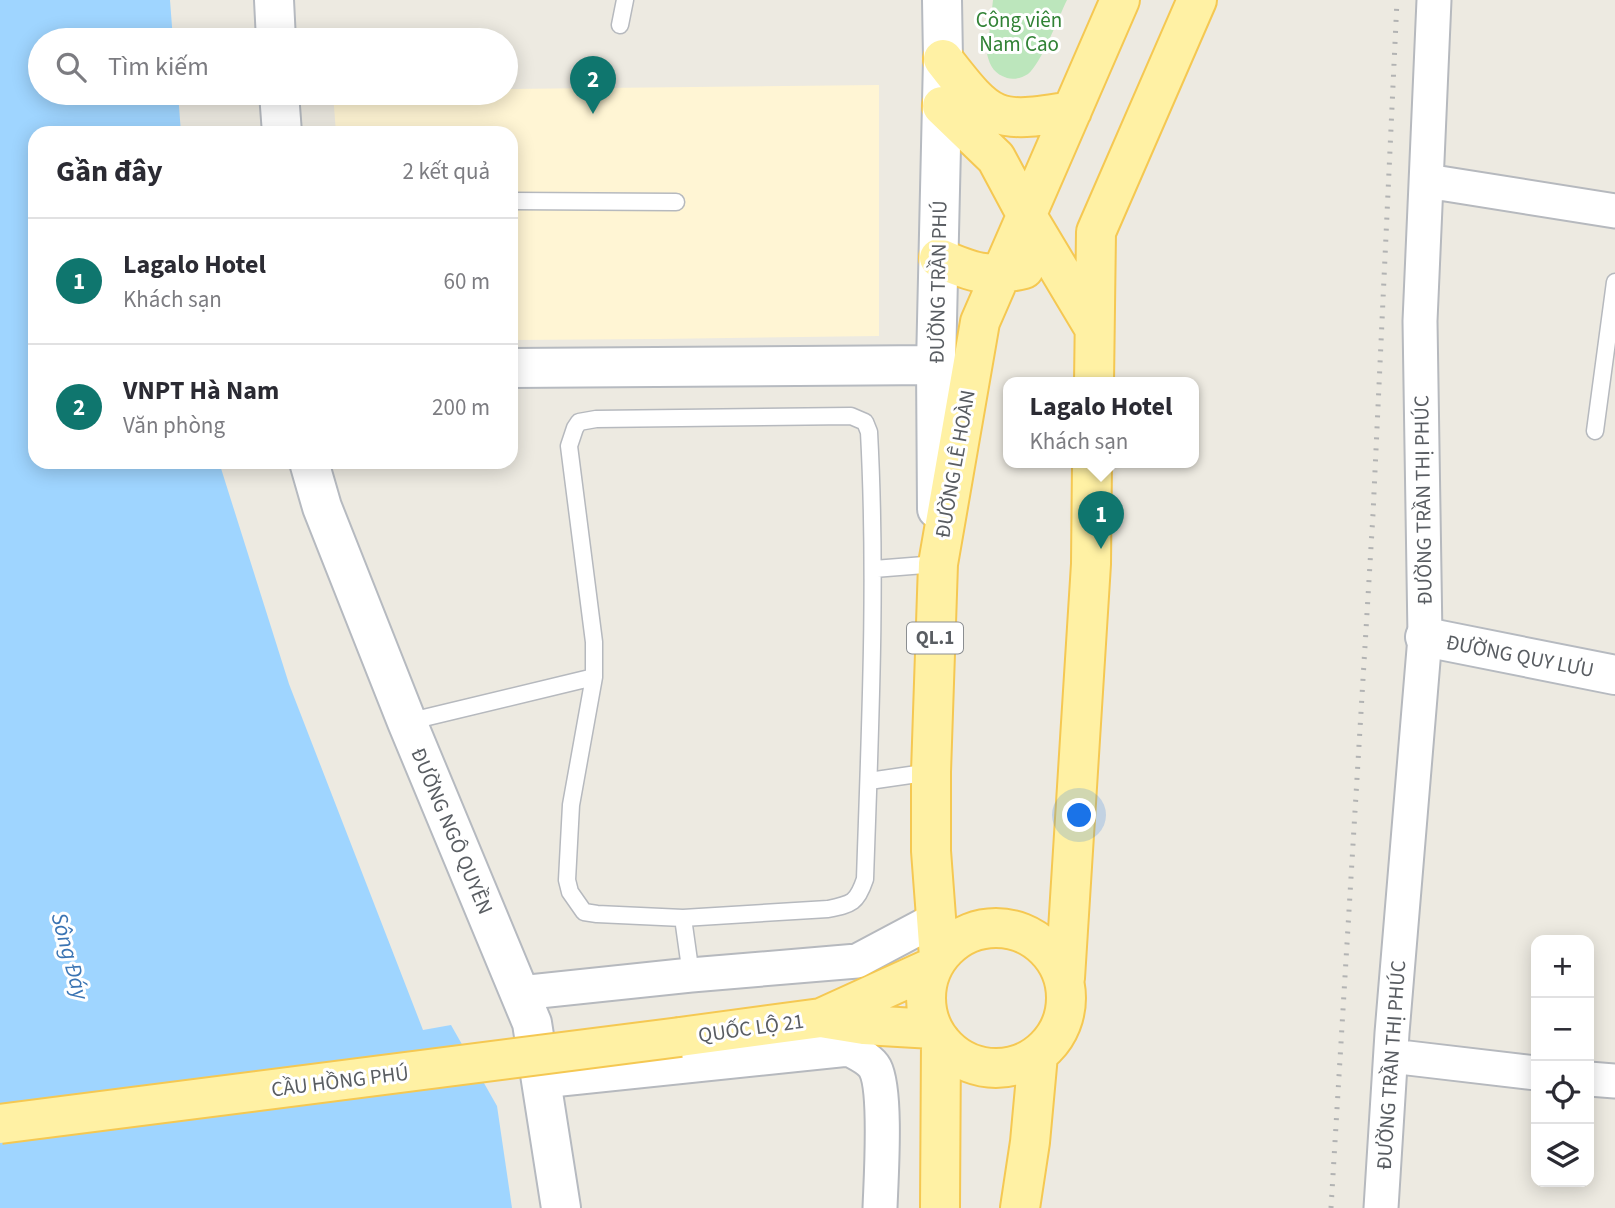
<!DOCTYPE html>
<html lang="vi">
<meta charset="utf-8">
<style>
body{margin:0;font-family:"Source Sans 3",sans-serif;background:#f7f7f7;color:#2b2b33}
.controls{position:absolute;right:21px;bottom:21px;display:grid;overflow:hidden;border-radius:14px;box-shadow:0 4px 18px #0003}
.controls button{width:63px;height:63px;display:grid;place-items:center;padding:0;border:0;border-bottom:2px solid #e1e1e2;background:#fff;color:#2b2b33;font:35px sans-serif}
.you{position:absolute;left:1080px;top:816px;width:24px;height:24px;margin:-18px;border:5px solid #fff;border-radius:50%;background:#1a73e8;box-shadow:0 0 0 10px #1a73e833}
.badge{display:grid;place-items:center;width:46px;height:46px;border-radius:50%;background:#0f766e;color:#fff;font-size:23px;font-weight:700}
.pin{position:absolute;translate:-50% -58px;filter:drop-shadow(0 2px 4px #0008)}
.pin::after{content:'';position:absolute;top:37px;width:24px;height:21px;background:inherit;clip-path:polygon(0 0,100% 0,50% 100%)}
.popup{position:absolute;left:1003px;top:377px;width:196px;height:91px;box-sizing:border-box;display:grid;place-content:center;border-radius:14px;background:#fff;filter:drop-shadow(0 2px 5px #0005);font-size:23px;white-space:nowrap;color:#7c7c81}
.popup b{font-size:26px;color:#2b2b33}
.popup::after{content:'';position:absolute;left:50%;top:100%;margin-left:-14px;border:14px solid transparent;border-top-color:#fff}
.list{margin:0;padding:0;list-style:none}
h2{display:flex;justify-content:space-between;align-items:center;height:91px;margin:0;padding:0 28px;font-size:30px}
h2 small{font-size:23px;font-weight:400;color:#7c7c81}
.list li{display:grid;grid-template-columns:46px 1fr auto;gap:21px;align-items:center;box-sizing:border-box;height:126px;padding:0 28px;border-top:2px solid #e1e1e2}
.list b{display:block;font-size:26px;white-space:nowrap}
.list p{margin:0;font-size:23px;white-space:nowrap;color:#7c7c81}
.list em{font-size:23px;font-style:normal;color:#7c7c81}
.icon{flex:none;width:38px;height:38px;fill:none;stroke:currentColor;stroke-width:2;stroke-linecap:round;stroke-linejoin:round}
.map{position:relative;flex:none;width:1615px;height:1208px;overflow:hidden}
.search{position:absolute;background:#fff;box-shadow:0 4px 18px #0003;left:28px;top:28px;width:490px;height:77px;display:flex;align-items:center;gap:18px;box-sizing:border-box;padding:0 24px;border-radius:38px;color:#7c7c81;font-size:26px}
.panel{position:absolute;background:#fff;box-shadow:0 4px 18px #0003;left:28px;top:126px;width:490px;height:343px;border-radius:21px}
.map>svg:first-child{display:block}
</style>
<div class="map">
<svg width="1615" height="1208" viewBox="0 0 1615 1208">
<rect width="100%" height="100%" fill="#edeae1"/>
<path fill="#fff5d4" d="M879,85V336L658,339L511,340V133H336L333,93H506V89Z"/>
<path fill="#bce6bc" d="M993,0H1067C1059,16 1041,64 1028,74C1022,78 1014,80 1007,78C995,74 990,67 987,54Z"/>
<path fill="#9fd5ff" d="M0,0H170L173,40H40V93H178L181,133H35V462H219L289,684L423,1030L451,1025L497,1106L512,1208H0Z"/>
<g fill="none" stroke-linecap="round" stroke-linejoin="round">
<defs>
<path id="lane" d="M620,25L625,0
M511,201L676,202
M851,416L865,422L869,432C877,581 870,730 865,879C857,903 852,904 828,909L683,918L597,914L584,912L570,892L567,880L571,805L594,677V642L569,446L575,428L579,422L596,419Z
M1595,431L1615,282
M874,569L937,564
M407,722L594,677
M869,781L931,772
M683,918L691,975"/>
<path id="street" d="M1427,181L1615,211
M520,993L691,975L857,961L936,919
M1391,1056L1536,1073
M1589,1079L1615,1081
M542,1081L849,1049C858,1054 870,1059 875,1068C887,1091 881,1178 880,1208
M1381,1208L1392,1033L1425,637L1420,321L1434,0"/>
<path id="secondary" d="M274,0L276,40
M279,93L282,133
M511,368L936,365
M309,462L322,507L407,722L532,1023L561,1208
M937,509L936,365L943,59L942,0
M1425,637L1615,675"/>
<path id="primary" d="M943,59C991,121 995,124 1072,111
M942,106L996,158L1027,216L1094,328
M939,258C973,273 987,278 1024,269
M1094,383L1096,232L1197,0
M926 998a70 70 0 1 1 140 0a70 70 0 1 1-140 0Z
M939,957L931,851V772L938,564L980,322L1120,0
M1065,978L1091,564L1092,463
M821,1018L933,967
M680,1037L821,1018L864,1025L933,1029
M940,1208L941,1041
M1020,1208L1030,1142L1038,1055"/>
</defs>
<use href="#lane" stroke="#b6b9be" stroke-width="19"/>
<use href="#street" stroke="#b6b9be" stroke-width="37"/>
<use href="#secondary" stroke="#b6bac0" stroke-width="42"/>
<use href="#primary" stroke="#f5c852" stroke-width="42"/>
<use href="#lane" stroke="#fff" stroke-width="16"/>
<use href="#street" stroke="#fff" stroke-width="33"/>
<use href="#secondary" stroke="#fff" stroke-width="38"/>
<use href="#primary" stroke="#fff1a4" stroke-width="38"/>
<path stroke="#b2b3b3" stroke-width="5" stroke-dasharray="2 9" stroke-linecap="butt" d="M1331,1208L1373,514L1397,0"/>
<defs>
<path id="primary-bridge" d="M0,1124L680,1037"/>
</defs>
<use href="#primary-bridge" stroke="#f5c852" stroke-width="42" stroke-linecap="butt"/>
<use href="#primary-bridge" stroke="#fff1a4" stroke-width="38"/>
</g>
<g text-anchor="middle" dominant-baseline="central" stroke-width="6" stroke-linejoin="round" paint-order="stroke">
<rect fill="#fff" stroke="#8b8e91" stroke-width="2" x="907" y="622.5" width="56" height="31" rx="5"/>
<g font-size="19" font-weight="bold" fill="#595d62">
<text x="935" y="638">QL.1</text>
</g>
<g font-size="21" fill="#318235" stroke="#fff">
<text x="1019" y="20">Công viên<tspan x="1019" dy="24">Nam Cao</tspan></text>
</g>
<g font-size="21" fill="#595d62" stroke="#fff">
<text transform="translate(938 282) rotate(-89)">ĐƯỜNG TRẦN PHÚ</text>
<text transform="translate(955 464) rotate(-80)">ĐƯỜNG LÊ HOÀN</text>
<text transform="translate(1423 500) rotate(-91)">ĐƯỜNG TRẦN THỊ PHÚC</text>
<text transform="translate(1520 656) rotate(11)">ĐƯỜNG QUY LƯU</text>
<text transform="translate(452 831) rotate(67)">ĐƯỜNG NGÔ QUYỀN</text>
<text transform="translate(751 1028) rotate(-8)">QUỐC LỘ 21</text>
<text transform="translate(1391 1065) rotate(-86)">ĐƯỜNG TRẦN THỊ PHÚC</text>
<text transform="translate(340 1081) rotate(-7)">CẦU HỒNG PHÚ</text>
</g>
<g font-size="23" font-style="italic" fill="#3a74b3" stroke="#fff">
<text transform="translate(70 956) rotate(75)">Sông Đáy</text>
</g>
</g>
</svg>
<div class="controls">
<button>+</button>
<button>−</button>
<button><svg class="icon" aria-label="locate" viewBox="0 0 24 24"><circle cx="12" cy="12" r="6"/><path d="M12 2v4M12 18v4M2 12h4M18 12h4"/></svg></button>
<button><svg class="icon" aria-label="layers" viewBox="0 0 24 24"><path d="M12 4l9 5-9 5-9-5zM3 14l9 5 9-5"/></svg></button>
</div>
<div class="you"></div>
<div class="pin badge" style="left:1101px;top:549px">1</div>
<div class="popup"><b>Lagalo Hotel</b>Khách sạn</div>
<div class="pin badge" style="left:593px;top:114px">2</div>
<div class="search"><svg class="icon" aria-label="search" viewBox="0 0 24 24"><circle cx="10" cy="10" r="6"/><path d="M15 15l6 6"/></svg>Tìm kiếm</div>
<section class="panel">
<h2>Gần đây<small>2 kết quả</small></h2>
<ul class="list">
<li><span class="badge">1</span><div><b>Lagalo Hotel</b><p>Khách sạn</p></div><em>60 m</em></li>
<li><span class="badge">2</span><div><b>VNPT Hà Nam</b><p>Văn phòng</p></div><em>200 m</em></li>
</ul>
</section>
</div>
